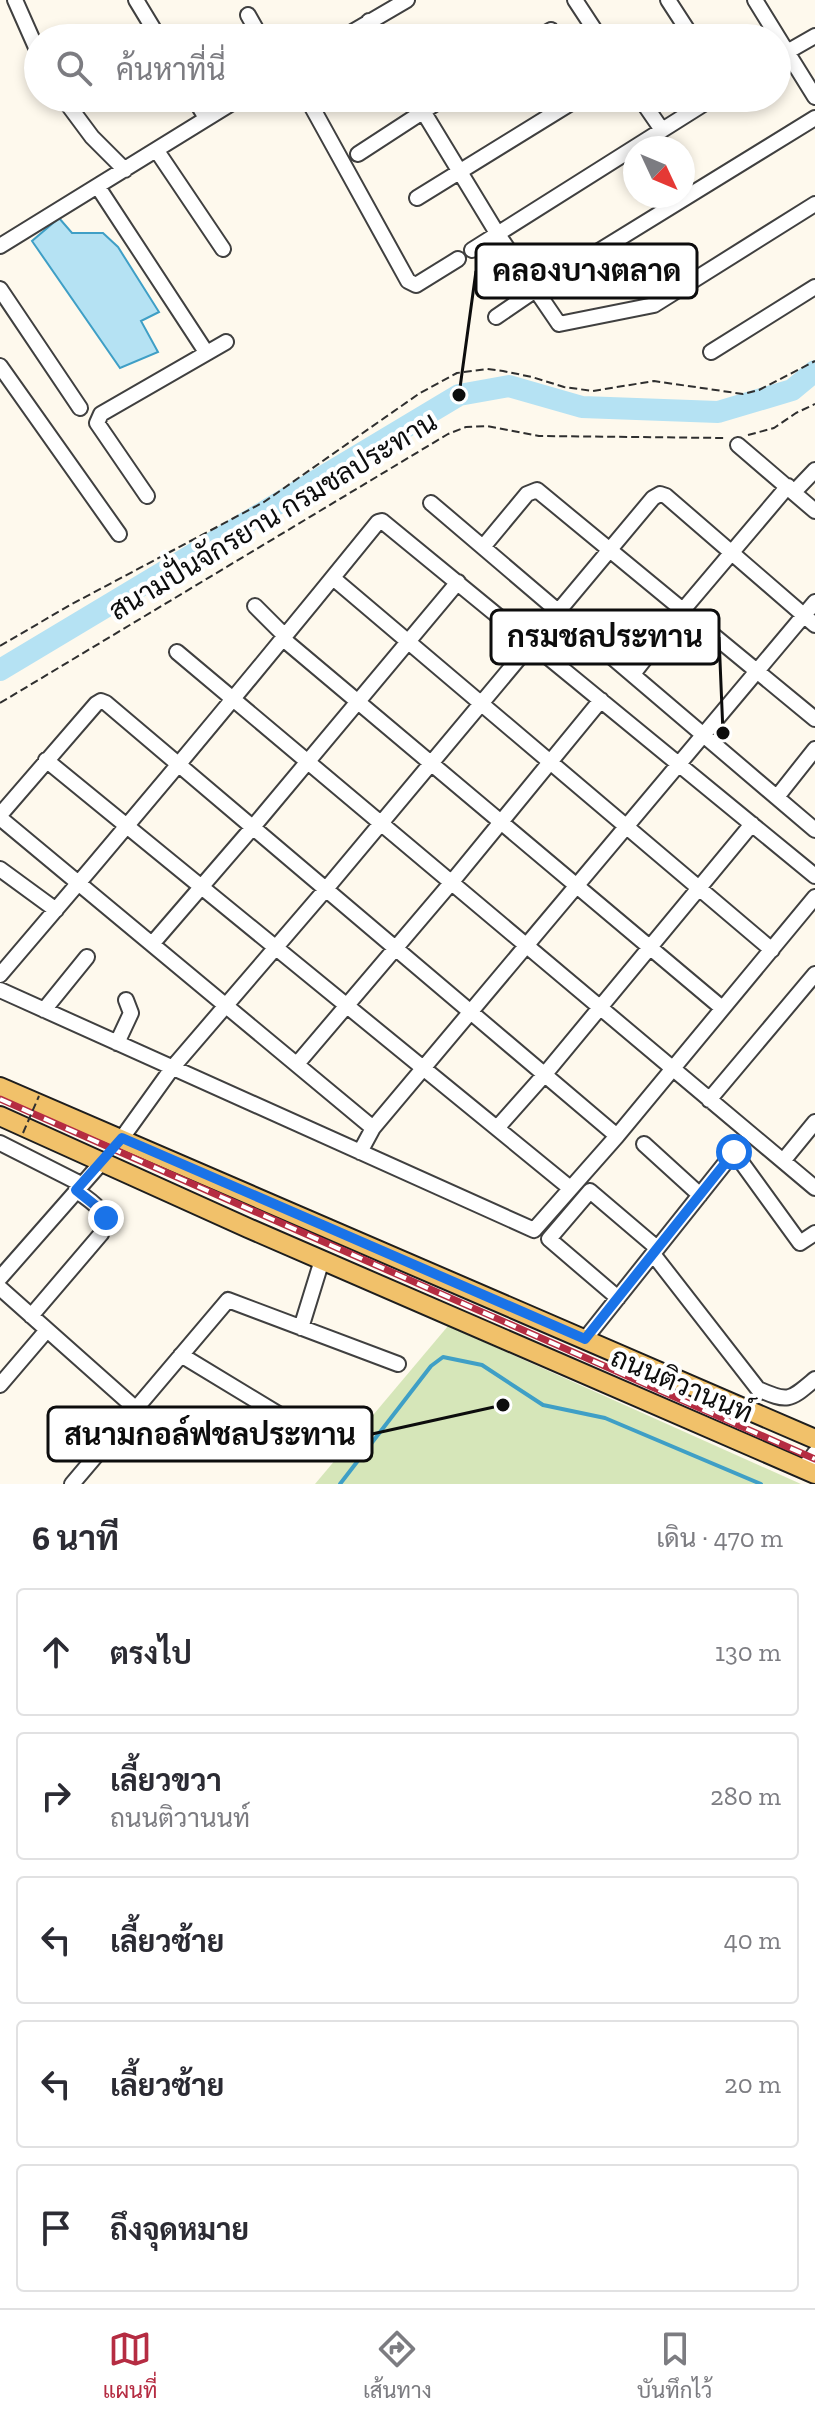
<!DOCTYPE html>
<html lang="th">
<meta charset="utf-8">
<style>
body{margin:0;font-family:"Zilla Slab",Sarabun,serif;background:#f7f7f7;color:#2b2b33}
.compass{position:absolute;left:623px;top:136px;width:72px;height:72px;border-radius:50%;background:#fff;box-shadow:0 4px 12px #0003;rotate:134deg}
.stop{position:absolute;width:24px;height:24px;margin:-18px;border:6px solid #1a73e8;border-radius:50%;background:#fff}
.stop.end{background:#1a73e8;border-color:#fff;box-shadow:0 2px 8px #0008}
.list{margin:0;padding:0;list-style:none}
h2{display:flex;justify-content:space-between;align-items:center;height:104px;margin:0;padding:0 32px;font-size:34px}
h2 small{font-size:26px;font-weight:400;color:#7c7c81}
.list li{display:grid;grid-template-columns:52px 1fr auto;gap:24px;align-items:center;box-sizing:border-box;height:128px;margin:0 16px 16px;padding:0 16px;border:2px solid #e1e1e2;border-radius:8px}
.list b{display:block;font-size:30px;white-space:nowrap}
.list p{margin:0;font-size:26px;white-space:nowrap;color:#7c7c81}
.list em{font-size:26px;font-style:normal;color:#7c7c81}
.icon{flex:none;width:44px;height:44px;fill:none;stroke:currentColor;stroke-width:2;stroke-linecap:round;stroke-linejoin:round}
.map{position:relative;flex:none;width:815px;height:1484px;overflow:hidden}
.search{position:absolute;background:#fff;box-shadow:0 4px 12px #0003;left:24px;right:24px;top:24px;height:88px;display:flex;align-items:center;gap:20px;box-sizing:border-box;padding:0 28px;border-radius:44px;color:#7c7c81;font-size:30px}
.sheet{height:824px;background:#fff}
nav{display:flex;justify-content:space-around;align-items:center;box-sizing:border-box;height:112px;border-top:2px solid #e1e1e2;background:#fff;font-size:22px;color:#7c7c81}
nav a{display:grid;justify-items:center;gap:4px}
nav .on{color:#b52c42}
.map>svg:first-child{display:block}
</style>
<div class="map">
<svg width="815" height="1484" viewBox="0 0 815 1484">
<rect width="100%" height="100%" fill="#fef9ed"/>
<path fill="#d6e6b9" d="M448,1326L801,1484H315Z"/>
<path fill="#b5e2f3" stroke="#3f9fc6" stroke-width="2" d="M59,218L72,233H103L118,247L159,312L141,321L158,352L120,368L32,241Z"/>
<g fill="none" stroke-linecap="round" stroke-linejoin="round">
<path stroke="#3f9fc6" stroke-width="4" d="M340,1484L431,1366L443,1357L482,1365L543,1405L605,1418L761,1484"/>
<path stroke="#b5e2f3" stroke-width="22" d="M0,670L459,395L509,386L582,407L718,412L792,390L815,371"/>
<defs>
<path id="minor" d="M15,0L38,52
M136,0L159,38
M575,0L600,38
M668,0L692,37
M755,0L787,52L815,36
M248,15L261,38
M369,21L379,38
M342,38L407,0
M537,38L551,30
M777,58L787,52L815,97
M63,98L92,137L125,170
M194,98L206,118
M307,98L408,281L416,285L458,259
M415,98L497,233L559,324L654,305L815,204
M640,98L662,130
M157,151L223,249
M358,154L444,98
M98,187L206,352
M417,198L579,98
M0,246L240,98
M472,250L713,98
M0,289L80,408
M496,317L534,291L815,118
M711,352L815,287
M0,366L119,534
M738,445L815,511
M794,492L815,470
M147,496L97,423L101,414L226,342
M431,503L815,830
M483,547L527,494L537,490L815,719
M333,578L772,950
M255,606L284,635
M282,638L722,1008
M177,652L815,1188
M633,674L683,610L788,486
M46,760L570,1188
M777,797L815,749
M0,815L96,704L101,701L106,703L617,1136
M0,818L373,1128
M0,869L56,910
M152,944L253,827L458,582
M0,975C128,826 254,675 378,522L382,521L815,876
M0,990L534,1230L617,1136L815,897
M44,1010L87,957
M117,1043L131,1013L126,1000
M297,1064L451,883L601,700
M709,1100L815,974
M497,1128L545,1074L752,824
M122,1138L173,1067L326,889L653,498L660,494L666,496L815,625
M0,1143L81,1184
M644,1144L700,1195
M360,1152L373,1128L815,602
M783,1161L815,1122
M653,1254L758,1389C789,1403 790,1400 815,1379
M0,1278L102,1162
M0,1288L135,1408
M618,1298L549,1239L590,1191L657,1248
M31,1316L101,1234C112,1211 92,1203 76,1190
M301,1328L322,1260
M585,1339L734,1152L800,1243L815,1233
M181,1355L280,1415
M0,1385L47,1330
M804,1468L815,1453
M72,1484L228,1300L398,1364"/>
<path id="major" d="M0,1087L815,1439
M0,1116L248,1228L815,1474"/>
</defs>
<use href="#minor" stroke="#404040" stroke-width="18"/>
<use href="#major" stroke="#1e1e1e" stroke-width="22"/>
<path stroke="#2f2f2f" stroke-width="2" stroke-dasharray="8 4" stroke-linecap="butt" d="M748,435L774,428L796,413L815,404
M0,646L70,605L264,502L420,393L457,373L487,369L503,371L532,377L564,387L593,391L654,381L743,394L759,390L815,361
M0,703L448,434L466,427L487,426L539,436L726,438"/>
<use href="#minor" stroke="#fff" stroke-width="14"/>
<use href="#major" stroke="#f1c16a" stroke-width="18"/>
<defs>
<path id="rail" d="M0,1099L815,1459"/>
</defs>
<use href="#rail" stroke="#b52c42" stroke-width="7"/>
<use href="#rail" stroke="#fff" stroke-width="4" stroke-dasharray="12" stroke-linecap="butt"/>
<path stroke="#2f2f2f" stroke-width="2" stroke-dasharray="8 4" stroke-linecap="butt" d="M23,1133L39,1096"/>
</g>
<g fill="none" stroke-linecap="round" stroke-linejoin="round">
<path stroke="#1a73e8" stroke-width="10" d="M106,1218L101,1210L76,1190L122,1138L585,1339L734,1152"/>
</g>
<g text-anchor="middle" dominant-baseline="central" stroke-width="8" stroke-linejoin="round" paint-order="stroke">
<g font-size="28" fill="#0d0d0d" stroke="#fff">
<text transform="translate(273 516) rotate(-31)">สนามปั่นจักรยาน กรมชลประทาน</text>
<text transform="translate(682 1385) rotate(23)">ถนนติวานนท์</text>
</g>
</g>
<path fill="none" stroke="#0d0d0d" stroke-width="3" d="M459 395L476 271M723 733L719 637M503 1405L372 1434"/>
<g fill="#0d0d0d" stroke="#fff" stroke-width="3">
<circle cx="459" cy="395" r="8"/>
<circle cx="723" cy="733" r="8"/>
<circle cx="503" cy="1405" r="8"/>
</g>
<g fill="#fff" stroke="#0d0d0d" stroke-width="3">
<rect x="476" y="244" width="221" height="54" rx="8"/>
<rect x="491" y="610" width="228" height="54" rx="8"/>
<rect x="48" y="1407" width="324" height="54" rx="8"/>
</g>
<g font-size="30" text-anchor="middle" font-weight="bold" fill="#0d0d0d">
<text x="587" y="281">คลองบางตลาด</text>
<text x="605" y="647">กรมชลประทาน</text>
<text x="210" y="1445">สนามกอล์ฟชลประทาน</text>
</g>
</svg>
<svg class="compass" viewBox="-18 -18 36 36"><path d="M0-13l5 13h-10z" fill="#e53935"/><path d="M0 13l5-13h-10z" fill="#7c7c81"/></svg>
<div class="stop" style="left:734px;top:1152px"></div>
<div class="stop end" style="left:106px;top:1218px"></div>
<div class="search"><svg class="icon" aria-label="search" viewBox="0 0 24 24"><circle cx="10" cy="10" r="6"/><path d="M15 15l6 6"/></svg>ค้นหาที่นี่</div>
</div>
<section class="sheet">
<h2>6 นาที<small>เดิน · 470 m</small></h2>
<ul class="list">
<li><svg class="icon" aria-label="ahead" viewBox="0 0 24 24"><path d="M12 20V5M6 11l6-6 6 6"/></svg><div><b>ตรงไป</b></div><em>130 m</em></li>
<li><svg class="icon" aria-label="right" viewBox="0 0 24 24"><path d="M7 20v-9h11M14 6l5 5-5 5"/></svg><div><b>เลี้ยวขวา</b><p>ถนนติวานนท์</p></div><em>280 m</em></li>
<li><svg class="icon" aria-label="left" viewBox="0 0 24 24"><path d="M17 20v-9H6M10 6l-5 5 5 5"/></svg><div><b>เลี้ยวซ้าย</b></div><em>40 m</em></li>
<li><svg class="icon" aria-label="left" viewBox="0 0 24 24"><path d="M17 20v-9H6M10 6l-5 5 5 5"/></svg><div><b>เลี้ยวซ้าย</b></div><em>20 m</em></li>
<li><svg class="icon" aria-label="arrive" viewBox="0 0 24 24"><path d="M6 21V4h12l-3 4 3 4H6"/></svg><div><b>ถึงจุดหมาย</b></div></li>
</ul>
</section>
<nav>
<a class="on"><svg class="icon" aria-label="map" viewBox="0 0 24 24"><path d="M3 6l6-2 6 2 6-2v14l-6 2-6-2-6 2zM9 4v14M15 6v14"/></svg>แผนที่</a>
<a><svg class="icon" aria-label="directions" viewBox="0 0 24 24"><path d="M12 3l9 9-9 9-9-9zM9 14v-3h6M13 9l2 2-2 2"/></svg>เส้นทาง</a>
<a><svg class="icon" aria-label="saved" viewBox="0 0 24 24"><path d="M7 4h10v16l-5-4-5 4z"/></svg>บันทึกไว้</a>
</nav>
